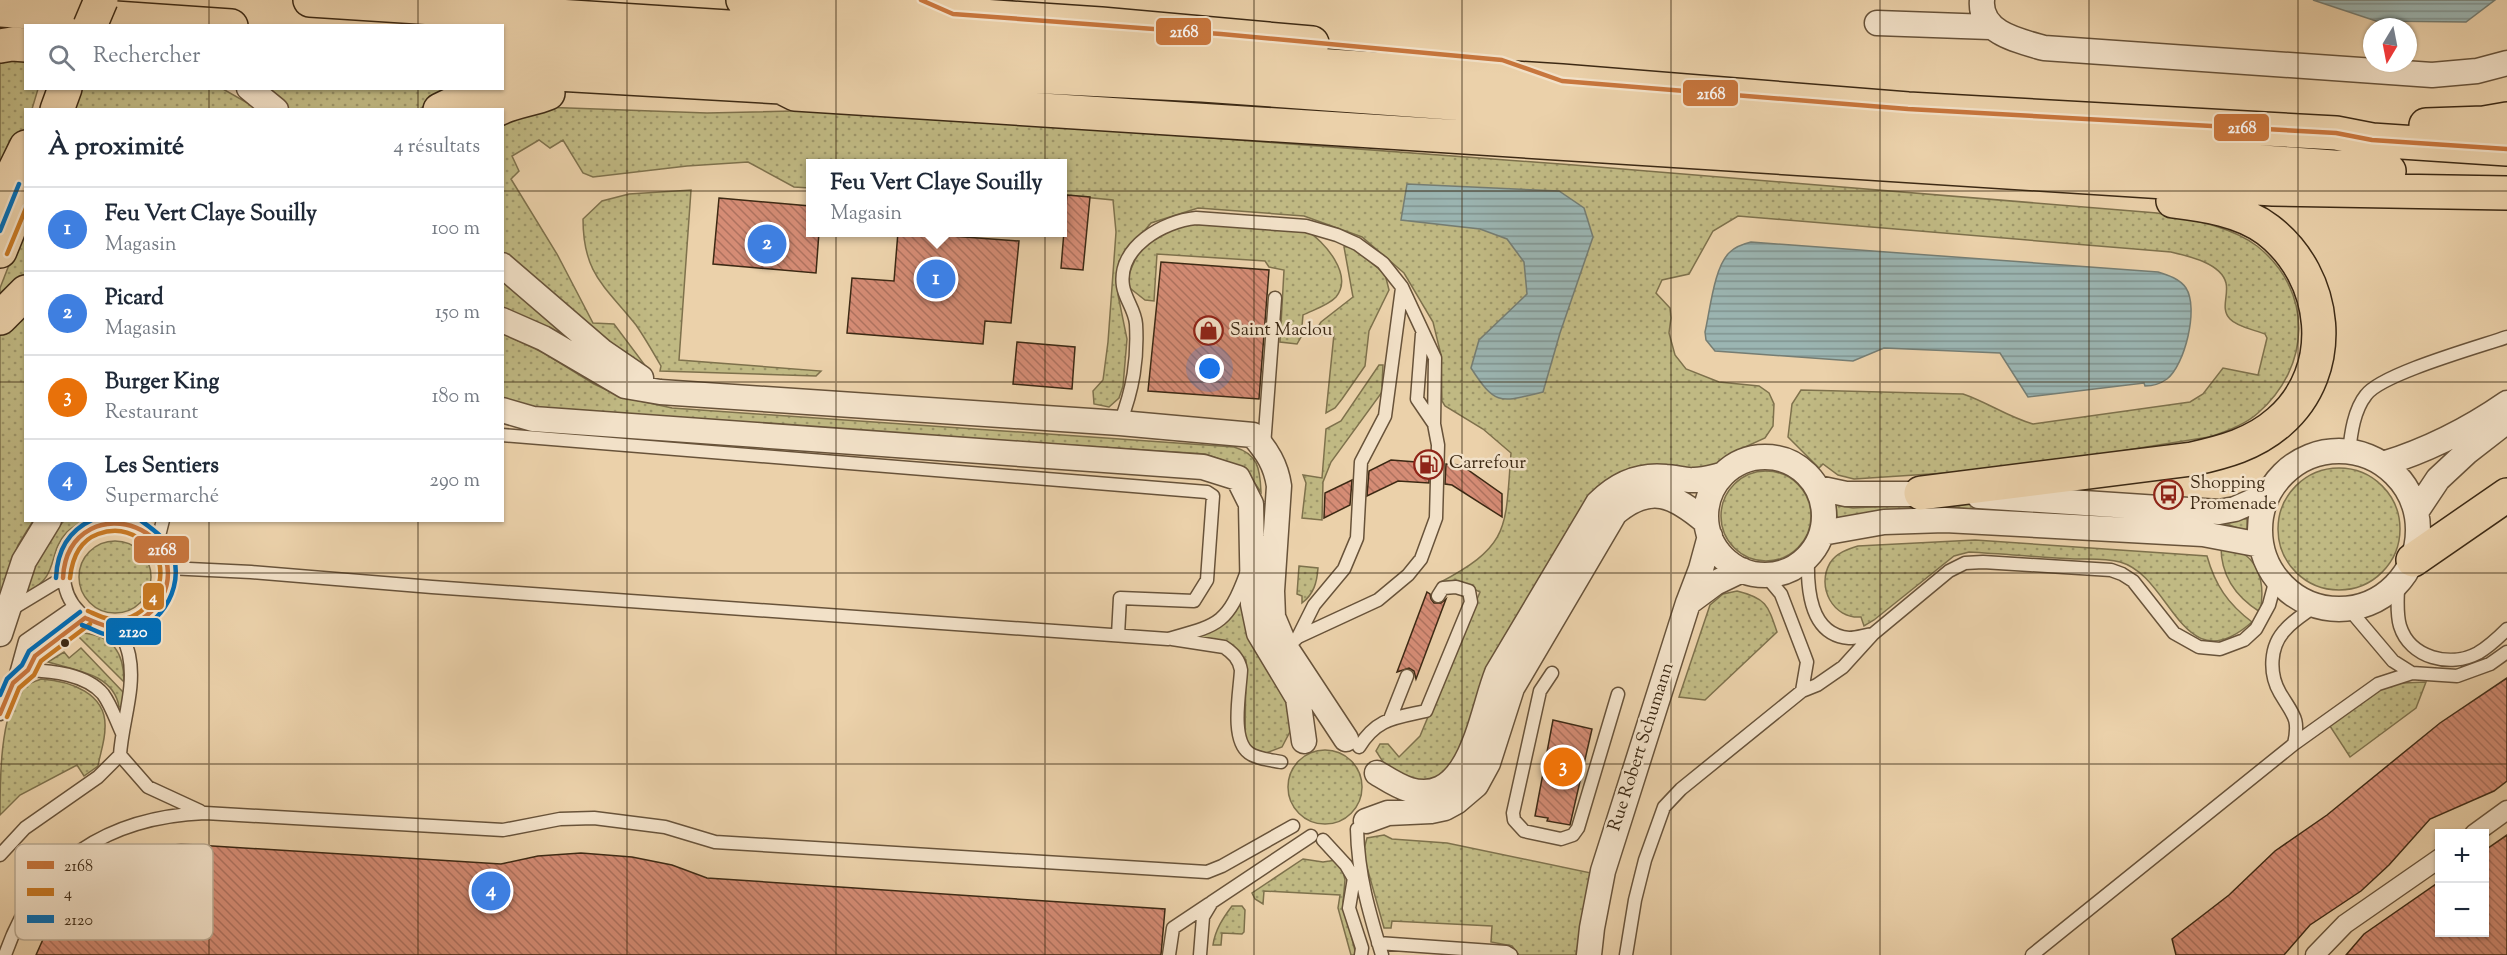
<!DOCTYPE html>
<html lang="fr">
<meta charset="utf-8">
<style>
body{margin:0;font-family:"Sorts Mill Goudy",serif;background:#f2f2f3;color:#1f2937}
.controls{position:absolute;right:18px;bottom:18px;display:grid;overflow:hidden;border-radius:0px;box-shadow:0 2px 4px #0004}
.controls button{width:54px;height:54px;display:grid;place-items:center;padding:0;border:0;border-bottom:2px solid #e0e1e3;background:#fff;color:#1f2937;font:30px sans-serif}
.compass{position:absolute;left:2363px;top:18px;width:54px;height:54px;border-radius:50%;background:#fff;box-shadow:0 2px 4px #0004;rotate:190deg}
.you{position:absolute;left:1210px;top:369px;width:21px;height:21px;margin:-15px;border:4px solid #fff;border-radius:50%;background:#1a73e8;box-shadow:0 0 0 9px #1a73e833}
.badge{display:grid;place-items:center;width:39px;height:39px;border-radius:50%;background:#8f2418;color:#fff;font-size:20px;font-weight:700}
.pin{position:absolute;translate:-50% -50%;border:3px solid #fff;box-shadow:0 2px 6px #0006}
.popup{position:absolute;left:806px;top:159px;width:261px;height:78px;box-sizing:border-box;display:grid;place-content:center;border-radius:0px;background:#fff;filter:drop-shadow(0 2px 4px #0005);font-size:20px;white-space:nowrap;color:#747a83}
.popup b{font-size:22px;color:#1f2937}
.popup::after{content:'';position:absolute;left:50%;top:100%;margin-left:-12px;border:12px solid transparent;border-top-color:#fff}
.list{margin:0;padding:0;list-style:none}
h2{display:flex;justify-content:space-between;align-items:center;height:78px;margin:0;padding:0 24px;font-size:26px}
h2 small{font-size:20px;font-weight:400;color:#747a83}
.list li{display:grid;grid-template-columns:39px 1fr auto;gap:18px;align-items:center;box-sizing:border-box;height:84px;padding:0 24px;border-top:2px solid #e0e1e3}
.list b{display:block;font-size:22px;white-space:nowrap}
.list p{margin:0;font-size:20px;white-space:nowrap;color:#747a83}
.list em{font-size:20px;font-style:normal;color:#747a83}
.icon{flex:none;width:33px;height:33px;fill:none;stroke:currentColor;stroke-width:2;stroke-linecap:round;stroke-linejoin:round}
.map{position:relative;flex:none;width:2507px;height:955px;overflow:hidden}
.search{position:absolute;background:#fff;box-shadow:0 2px 4px #0004;left:24px;top:24px;width:480px;height:66px;display:flex;align-items:center;gap:15px;box-sizing:border-box;padding:0 21px;border-radius:0px;color:#747a83;font-size:22px}
.panel{position:absolute;background:#fff;box-shadow:0 2px 4px #0004;left:24px;top:108px;width:480px;height:414px;border-radius:0px}
.map>svg:first-child{display:block}
</style>
<div class="map">
<svg width="2507" height="955" viewBox="0 0 2507 955">
<defs>
<pattern id="grass-dots" width="8" height="8" patternUnits="userSpaceOnUse" patternTransform="scale(1.5)"><rect width="8" height="8" fill="#c0b983"/><path d="M2 2h.1M6 6h.1" fill="none" stroke="#9d966a" stroke-width="1.8" stroke-linecap="round"/></pattern>
<pattern id="water-rules" width="6" height="5" patternUnits="userSpaceOnUse" patternTransform="scale(1.5)"><rect width="6" height="5" fill="#9bb5b2"/><path d="M0 2.5h6" fill="none" stroke="#809390"/></pattern>
<pattern id="building-back-hatch" width="6" height="6" patternUnits="userSpaceOnUse" patternTransform="scale(1.5)"><rect width="6" height="6" fill="#d58c75"/><path d="M-1 5l2 2M0 0l6 6M5-1l2 2" fill="none" stroke="#ae725f"/></pattern>
</defs>
<rect width="100%" height="100%" fill="#ebd1aa"/>
<filter id="stains"><feTurbulence type="fractalNoise" baseFrequency=".00333" numOctaves="4"/><feColorMatrix values="0 0 0 0 .2 0 0 0 0 .09 0 0 0 0 .02 0 0 0 .5 -.17"/></filter>
<radialGradient id="worn" r=".72"><stop offset=".6" stop-color="#630" stop-opacity="0"/><stop offset="1" stop-color="#630" stop-opacity=".3"/></radialGradient>
<path fill="url(#grass-dots)" stroke="#7e714c" stroke-width="1.5" d="M0,58L25,59L26,88L38,89L32,109L26,110L25,128L0,186Z
M80,88L223,89L258,109L71,110Z
M263,89H449L418,110L283,109Z
M541,107L707,113L835,110L1574,165L2157,213C2190,220 2229,225 2257,246C2314,291 2311,367 2258,413C2245,425 2225,432 2209,437L2006,469L1854,479L1838,475L1823,464L1819,468L1788,437L1792,404L1801,390L1963,394C1987,402 2008,417 2033,424L2190,402L2203,394L2223,368L2258,375L2267,338L2265,334C2255,330 2237,327 2230,319C2220,309 2229,295 2226,283C2221,263 2188,256 2171,252L1738,216L1713,231L1689,274L1662,280L1656,293L1670,308L1671,318L1669,333L1675,355L1686,369L1719,382L1759,386L1769,393L1774,404L1773,426L1765,438L1732,453L1714,466L1696,471L1661,465L1630,468L1609,479L1451,768L1432,780L1415,781L1385,765L1376,751L1380,744H1388L1399,757L1420,736L1480,592L1456,580L1439,583C1511,545 1505,529 1511,453L1483,429L1445,406L1442,401L1441,355L1433,322L1404,273L1362,237L1304,216L1198,208L1151,223L1119,261L1118,295L1127,339L1123,386L1119,398L1109,407L1094,404L1093,391L1103,380L1108,342L1116,232L1113,200L1062,195V164H810V188L794,187L748,162L687,166L593,177L583,173L563,140L550,148L539,140L512,156L519,171L511,179L557,254L593,323L614,324L647,368L624,359L503,257V119Z
M691,190L679,360L821,371L816,376L660,371L661,366C653,352 645,338 636,325C605,286 583,274 583,219L602,201L629,194Z
M25,224V279L0,302V288Z
M1188,224L1306,230C1324,241 1354,275 1336,297C1329,305 1313,310 1303,315L1301,337L1297,344L1280,342L1284,270L1269,267L1265,261L1157,254L1154,301L1145,300L1126,285C1137,243 1149,239 1188,224Z
M1351,246L1385,274L1389,290L1369,331L1365,366L1342,399L1335,408L1326,413L1334,334L1312,336L1321,322L1353,297L1344,247Z
M502,279L597,358L503,309Z
M25,304L26,520L33,521L18,545L0,601V335Z
M502,333L544,353L594,384L622,397L672,408L1234,447C1258,454 1260,468 1261,492C1243,465 1234,464 1205,454L541,410L503,399Z
M1379,365H1383L1382,386L1385,388L1331,462L1323,482L1322,520L1302,518L1306,483L1303,475L1322,478L1326,429L1341,421Z
M2278 529a61 61 0 1 1 122 0a61 61 0 1 1-122 0Z
M1721 516a45 45 0 1 1 90 0a45 45 0 1 1-90 0Z
M1956,502L2118,511V518L1956,508L1893,511L1837,518L1836,505L1853,508Z
M2131,513L2247,519V531L2229,525L2131,519Z
M64,521H83C78,524 71,528 67,532C47,553 60,576 28,592C27,566 46,538 64,521Z
M1975,540L2207,556C2215,585 2228,604 2252,622C2182,684 2172,576 2120,562C2106,558 2089,559 2074,559C2039,557 2004,554 1969,552L1954,556L1874,620L1864,626L1861,617C1833,619 1816,587 1830,563C1836,553 1848,549 1858,546Z
M79 577a36 36 0 1 1 72 0a36 36 0 1 1-72 0Z
M2221,547C2228,549 2238,550 2244,554C2263,567 2264,592 2260,612C2236,597 2221,575 2221,547Z
M1299,566L1318,568C1317,582 1314,594 1302,603V596L1297,594Z
M1737,591C1766,598 1768,605 1777,632L1705,700L1679,697L1710,605L1723,594Z
M1244,594L1294,700V724L1282,747L1266,753L1250,748L1245,739L1246,660C1229,639 1217,640 1191,639C1220,632 1229,619 1244,594Z
M82,633C113,635 124,653 124,682L77,635Z
M81,648L123,692L122,707H119C114,674 75,670 48,662L64,652L69,658Z
M41,679C70,681 107,693 105,728C105,741 100,754 98,766L84,776L77,765L20,795L0,815C0,780 0,715 21,689C26,684 34,682 41,679Z
M2426,682L2416,708L2350,757L2326,720L2378,684Z
M1288 787a37 37 0 1 1 74 0a37 37 0 1 1-74 0Z
M1384,835L1392,839L1447,843L1591,873L1576,955H1519L1512,946L1491,942L1492,926L1392,921L1391,928H1384L1363,853L1367,838Z
M1303,859L1323,862L1336,860L1343,871L1345,880L1343,902L1356,955H1351L1338,908L1340,895L1264,891L1263,904L1255,899L1252,893Z
M1232,906H1242L1245,910L1244,932L1242,934L1222,933L1221,945H1213C1215,930 1223,918 1232,906Z"/>
<path fill="url(#water-rules)" stroke="#757d73" stroke-width="1.5" d="M2313,0H2495L2466,22L2376,21Z
M1407,184L1559,191L1584,208L1593,237L1560,333L1543,392C1501,402 1496,407 1471,368L1479,340L1527,294L1524,262L1507,239L1480,229L1401,220Z
M1751,242L2158,272C2168,275 2180,279 2186,288C2199,308 2185,365 2167,379C2160,384 2153,386 2145,386L2144,383L2028,397L2000,353L1884,348L1853,361L1715,351L1706,340L1705,332C1710,311 1714,266 1730,252C1736,246 1743,244 1751,242Z"/>
<path fill="url(#building-back-hatch)" stroke="#3c2914" stroke-width="1.5" d="M1067,195L1090,197L1083,270L1061,268Z
M719,198L810,206V232H819L816,273L713,264Z
M898,232L1019,241L1011,323L985,321L983,344L847,333L852,278L894,281Z
M1161,262L1269,270L1259,399L1148,391Z
M1017,342L1075,347L1072,389L1013,384Z
M1391,460L1429,463V483L1398,481L1367,496L1369,471Z
M1446,464L1461,465L1502,494V517L1452,485L1445,484Z
M1352,480L1350,505L1324,518L1325,493Z
M1427,592L1430,594L1431,599L1434,603H1441L1446,599L1416,679L1414,671L1409,668L1397,672Z
M2507,678V781L2494,791L2430,819L2389,865L2361,891L2310,925L2284,955H2176L2172,939L2229,895L2275,851L2327,815L2440,723Z
M1553,720L1592,729L1570,825L1547,821L1548,818L1535,816Z
M2507,835V955H2346L2364,934L2439,882V933H2484V851Z
M181,844L501,864L538,856L581,853L632,857L672,865L707,878L1165,909L1161,955H36L48,928L63,904L90,879L123,860L152,848Z"/>
<g fill="none" stroke-linecap="round" stroke-linejoin="round">
<defs>
<path id="service" d="M1422,334L1417,399L1434,424
M1120,423C1133,389 1138,360 1136,324C1135,310 1125,299 1123,286C1117,247 1164,221 1196,218L1306,226L1337,235L1357,244L1383,263L1402,287L1435,358L1434,424L1438,445L1436,518L1421,559L1408,575L1378,600L1298,637L1286,648
M502,435L1207,492L1213,496L1207,580L1194,601L1120,598L1118,635
M1264,446L1275,298
M2349,452C2351,433 2354,410 2366,395C2381,374 2478,347 2507,337
M64 575a52 52 0 1 1 104 0a52 52 0 1 1-104 0Z
M154,540L160,532L163,520
M1808,558C1807,587 1809,635 1849,638C1857,638 1865,635 1873,634
M168,568L251,572L432,587L1168,639C1218,625 1227,625 1246,574
M1765,575L1781,594L1804,654L1807,662L1802,691
M2398,584C2398,597 2396,613 2400,626C2410,658 2450,668 2478,653C2488,647 2498,638 2507,629
M2349,609L2393,661L2412,673
M10,610L63,578
M120,628C123,637 127,646 129,655C136,688 122,722 120,755L148,787L200,811
M1298,637L1314,605L1344,569L1357,538L1361,462L1385,416L1402,288
M1172,639L1224,647C1233,653 1239,659 1241,670C1240,692 1230,739 1249,753C1257,759 1271,760 1281,762
M28,670C52,671 86,674 103,694C111,705 116,720 122,733
M1552,673L1540,691L1513,813L1514,820L1524,831L1561,839L1573,835L1578,828L1618,694
M14,681L25,641L74,607
M0,714L13,683L28,670L35,656L85,618
M1390,719L1407,676
M2294,744L2378,684L2412,673L2457,676L2490,664L2507,652
M1359,747C1377,718 1395,718 1426,711L1471,602L1469,591L1456,587L1443,588L1438,596
M1357,829C1358,875 1369,912 1382,955
M1323,840L1346,865L1357,884
M0,855L25,828L98,777L120,755
M1354,878L1349,908L1362,948L1361,955
M1378,943L1506,952L1511,955
M5,955C37,861 109,817 205,813L503,830L560,819L594,818L665,827L715,842L1207,872L1222,866L1293,826
M1169,955L1173,928L1209,904
M1200,955L1203,917L1212,902L1311,836
M1626,955L1635,900L1645,860L1664,807L1681,789L1802,691L1817,685L1843,667L1873,634L1949,571L1965,563L1983,562L2111,570L2122,574L2133,581L2174,633L2199,647L2220,649L2244,640L2256,629L2269,605L2276,579
M2032,955L2294,744C2300,718 2293,715 2280,693C2269,674 2269,646 2286,629C2294,620 2306,613 2315,606"/>
<path id="pedestrian" d="M2474,834L2507,810
M2315,955L2345,924L2440,858"/>
<path id="minor" d="M1982,0C1979,33 2019,41 2044,48L2432,75L2477,71L2507,63
M1877,23L1990,27
M249,88L276,110
M502,265L603,352L641,378
M502,320L543,338L625,386L660,392L1120,423L1253,435C1267,451 1276,465 1279,486L1272,591L1273,617L1286,648L1346,739
M502,410L533,419L1203,467L1238,478L1251,504L1253,604L1259,633L1298,698L1304,741
M2260 530a79 79 0 1 1 158 0a79 79 0 1 1-158 0Z
M1706 516a59 59 0 1 1 118 0a59 59 0 1 1-118 0Z
M2383,464C2428,450 2468,430 2507,403
M1818,488L1846,494H1938
M1979,496L2219,512L2235,509L2267,495
M2416,512L2438,479L2467,452L2507,421
M1822,533L1884,522L1945,520L2203,534L2261,545
M1688,603L1715,583L1742,570
M0,634L24,561L49,520
M1377,773C1387,779 1399,787 1410,790C1471,807 1481,712 1497,673L1598,503C1617,484 1638,474 1666,477C1675,477 1685,481 1694,480C1703,480 1713,477 1722,475
M1366,821L1388,813L1431,811L1445,808L1456,802L1476,785L1488,763L1512,688L1615,513C1651,483 1674,495 1706,522
M1589,955L1592,928L1603,871L1688,603L1701,569L1710,536"/>
<path id="primary" d="M57,110L65,88
M0,251L26,187"/>
<path id="trunk" d="M310,0L1562,81L1908,109L2336,133L2372,140L2507,149
M743,0L1101,24L1312,43
M0,10L231,26
M502,44L775,63L1202,85L2389,171
M0,46L12,44L26,45
M502,71L781,87L795,94L2273,189L2507,193
M440,110L469,96L499,88
M496,110C513,101 531,100 548,93
M2426,125L2484,123L2507,119
M0,200L26,147
M0,318L26,292
M1921,493L2192,459C2224,452 2254,444 2279,422C2339,370 2328,276 2268,230C2242,210 2205,205 2173,201
M2413,560L2507,495"/>
</defs>
<use href="#service" stroke="#68533a" stroke-width="15"/>
<use href="#pedestrian" stroke="#68533a" stroke-width="21"/>
<use href="#minor" stroke="#68533a" stroke-width="27"/>
<use href="#primary" stroke="#3c2914" stroke-width="36"/>
<use href="#trunk" stroke="#3c2914" stroke-width="36"/>
<use href="#service" stroke="#f2e1c8" stroke-width="12"/>
<use href="#pedestrian" stroke="#f2e1c8" stroke-width="18"/>
<use href="#minor" stroke="#f2e1c8" stroke-width="24"/>
<use href="#primary" stroke="#ebd1aa" stroke-width="33"/>
<use href="#trunk" stroke="#ebd1aa" stroke-width="33"/>
<defs>
<path id="primary-bridge" d="M90,26L101,0"/>
</defs>
<use href="#primary-bridge" stroke="#3c2914" stroke-width="36" stroke-linecap="butt"/>
<use href="#primary-bridge" stroke="#ebd1aa" stroke-width="33"/>
<defs>
<path id="bus-1" d="M921,0L953,14L1221,34L1502,60L1562,81L1908,109L2336,133L2372,140L2507,149
M63,578C64,557 72,539 91,529C119,515 158,529 166,560C176,594 146,629 111,627C103,626 93,621 85,618
M0,714L13,683L28,670L35,656L85,618"/>
<path id="bus-2" d="M7,254L26,208
M70,578C72,559 79,541 98,534C112,529 126,530 138,538C147,544 156,551 159,562C167,591 140,625 110,619C102,618 95,614 88,611
M7,717L19,688L34,675L41,661L90,624"/>
<path id="bus-3" d="M0,231L19,184
M56,578C57,552 68,531 92,520
M82,625C91,628 100,634 109,635C150,639 184,597 174,558C169,540 154,530 140,520
M0,695L7,679L22,665L29,651L80,612"/>
</defs>
<use href="#bus-1" stroke="#f2e1c8" stroke-width="9"/>
<use href="#bus-2" stroke="#f2e1c8" stroke-width="9"/>
<use href="#bus-3" stroke="#f2e1c8" stroke-width="9"/>
<use href="#bus-1" stroke="#c8763d" stroke-width="4.5"/>
<use href="#bus-2" stroke="#c87924" stroke-width="4.5"/>
<use href="#bus-3" stroke="#006db8" stroke-width="4.5"/>
</g>
<path fill="none" stroke="#3c2914" stroke-width="1.5" stroke-opacity="0.55" d="M209,0V26M418,0V26M627,0V955M836,0V955M1045,0V955M1254,0V955M1462,0V955M1671,0V955M1880,0V955M2089,0V955M2298,0V955M209,88V110M418,88V110M0,191H26M502,191H2507M0,382H26M502,382H2507M209,520V955M418,520V955M0,573H2507M0,764H2507"/>
<defs>
<symbol id="shop-ring" viewBox="-11 -11 22 22"><circle r="9.5" fill="#f2e1c8" stroke="#8f2418" stroke-width="1.5"/><path d="M-5-2.5h2.3a2.7 3.5 0 0 1 5.4 0H5L5.5 6h-11ZM-1.5-2.5h3a1.5 2.3 0 0 0-3 0Z" fill="#8f2418"/></symbol>
<symbol id="fuel-ring" viewBox="-11 -11 22 22"><circle r="9.5" fill="#f2e1c8" stroke="#8f2418" stroke-width="1.5"/><path d="M-5.5-6h7V0h2V4h1.3V-2.5L3-4.5l.8-.8L6-3V5H2.5V1h-1V6h-7ZM-4.2-4.7v3.2H.2V-4.7Z" fill="#8f2418"/></symbol>
<symbol id="bus-ring" viewBox="-11 -11 22 22"><circle r="9.5" fill="#f2e1c8" stroke="#8f2418" stroke-width="1.5"/><path d="M-5-6H5V4H4V6H2V4H-2V6H-4V4H-5ZM-3.5-4V0h7V-4ZM-3.5 1.2v1.5H-2V1.2ZM2 1.2v1.5H3.5V1.2Z" fill="#8f2418"/></symbol>
</defs>
<g fill-rule="evenodd">
<use href="#shop-ring" x="1192" y="314" width="33" height="33"/>
<use href="#fuel-ring" x="1412" y="448" width="33" height="33"/>
<use href="#bus-ring" x="2152" y="478" width="33" height="33"/>
</g>
<circle fill="#3c2914" stroke="#f2e1c8" stroke-width="2" cx="65" cy="643" r="5"/>
<g text-anchor="middle" dominant-baseline="central" stroke-width="5" stroke-linejoin="round" paint-order="stroke">
<g font-size="18" fill="#3c2914" stroke="#f2e1c8" text-anchor="start">
<text x="1230" y="331">Saint Maclou</text>
<text x="1449" y="464">Carrefour</text>
<text x="2190" y="484">Shopping<tspan x="2190" dy="21">Promenade</tspan></text>
</g>
<g font-size="18" fill="#3c2914" stroke="#f2e1c8">
<text transform="translate(1642 747) rotate(-72)">Rue Robert Schumann</text>
</g>
</g>
<rect x="15" y="844" width="198" height="96" rx="9" fill="#f2e1c8" stroke="#bbaa92" stroke-width="1.5"/>
<rect x="27" y="861" width="27" height="8" fill="#c8763d"/>
<rect x="27" y="888" width="27" height="8" fill="#c87924"/>
<rect x="27" y="915" width="27" height="8" fill="#006db8"/>
<g font-size="16" fill="#3c2914">
<text x="64" y="871">2168</text>
<text x="64" y="898">4</text>
<text x="64" y="925">2120</text>
</g>
<g stroke="#f2e1c8" stroke-width="2">
<rect x="1155" y="17" width="57" height="29" rx="6" fill="#c8763d"/>
<rect x="1682" y="79" width="57" height="28" rx="6" fill="#c8763d"/>
<rect x="2213" y="113" width="57" height="29" rx="6" fill="#c8763d"/>
<rect x="133" y="535" width="57" height="29" rx="6" fill="#c8763d"/>
<rect x="142" y="582" width="23" height="29" rx="6" fill="#c87924"/>
<rect x="105" y="617" width="57" height="29" rx="6" fill="#006db8"/>
</g>
<g font-size="16" text-anchor="middle" font-weight="bold" fill="#fff">
<text x="1184" y="37">2168</text>
<text x="1711" y="99">2168</text>
<text x="2242" y="133">2168</text>
<text x="162" y="555">2168</text>
<text x="153" y="602">4</text>
<text x="133" y="637">2120</text>
</g>
<rect width="100%" height="100%" filter="url(#stains)"/>
<rect width="100%" height="100%" fill="url(#worn)"/>
</svg>
<div class="controls">
<button>+</button>
<button>−</button>
</div>
<svg class="compass" viewBox="-18 -18 36 36"><path d="M0-13l5 13h-10z" fill="#e53935"/><path d="M0 13l5-13h-10z" fill="#747a83"/></svg>
<div class="you"></div>
<div class="pin badge" style="left:936px;top:279px;background:#3f7fe0">1</div>
<div class="popup"><b>Feu Vert Claye Souilly</b>Magasin</div>
<div class="pin badge" style="left:767px;top:244px;background:#3f7fe0">2</div>
<div class="pin badge" style="left:1563px;top:767px;background:#e8710a">3</div>
<div class="pin badge" style="left:491px;top:891px;background:#3f7fe0">4</div>
<div class="search"><svg class="icon" aria-label="search" viewBox="0 0 24 24"><circle cx="10" cy="10" r="6"/><path d="M15 15l6 6"/></svg>Rechercher</div>
<section class="panel">
<h2>À proximité<small>4 résultats</small></h2>
<ul class="list">
<li><span class="badge" style="background:#3f7fe0">1</span><div><b>Feu Vert Claye Souilly</b><p>Magasin</p></div><em>100 m</em></li>
<li><span class="badge" style="background:#3f7fe0">2</span><div><b>Picard</b><p>Magasin</p></div><em>150 m</em></li>
<li><span class="badge" style="background:#e8710a">3</span><div><b>Burger King</b><p>Restaurant</p></div><em>180 m</em></li>
<li><span class="badge" style="background:#3f7fe0">4</span><div><b>Les Sentiers</b><p>Supermarché</p></div><em>290 m</em></li>
</ul>
</section>
</div>
